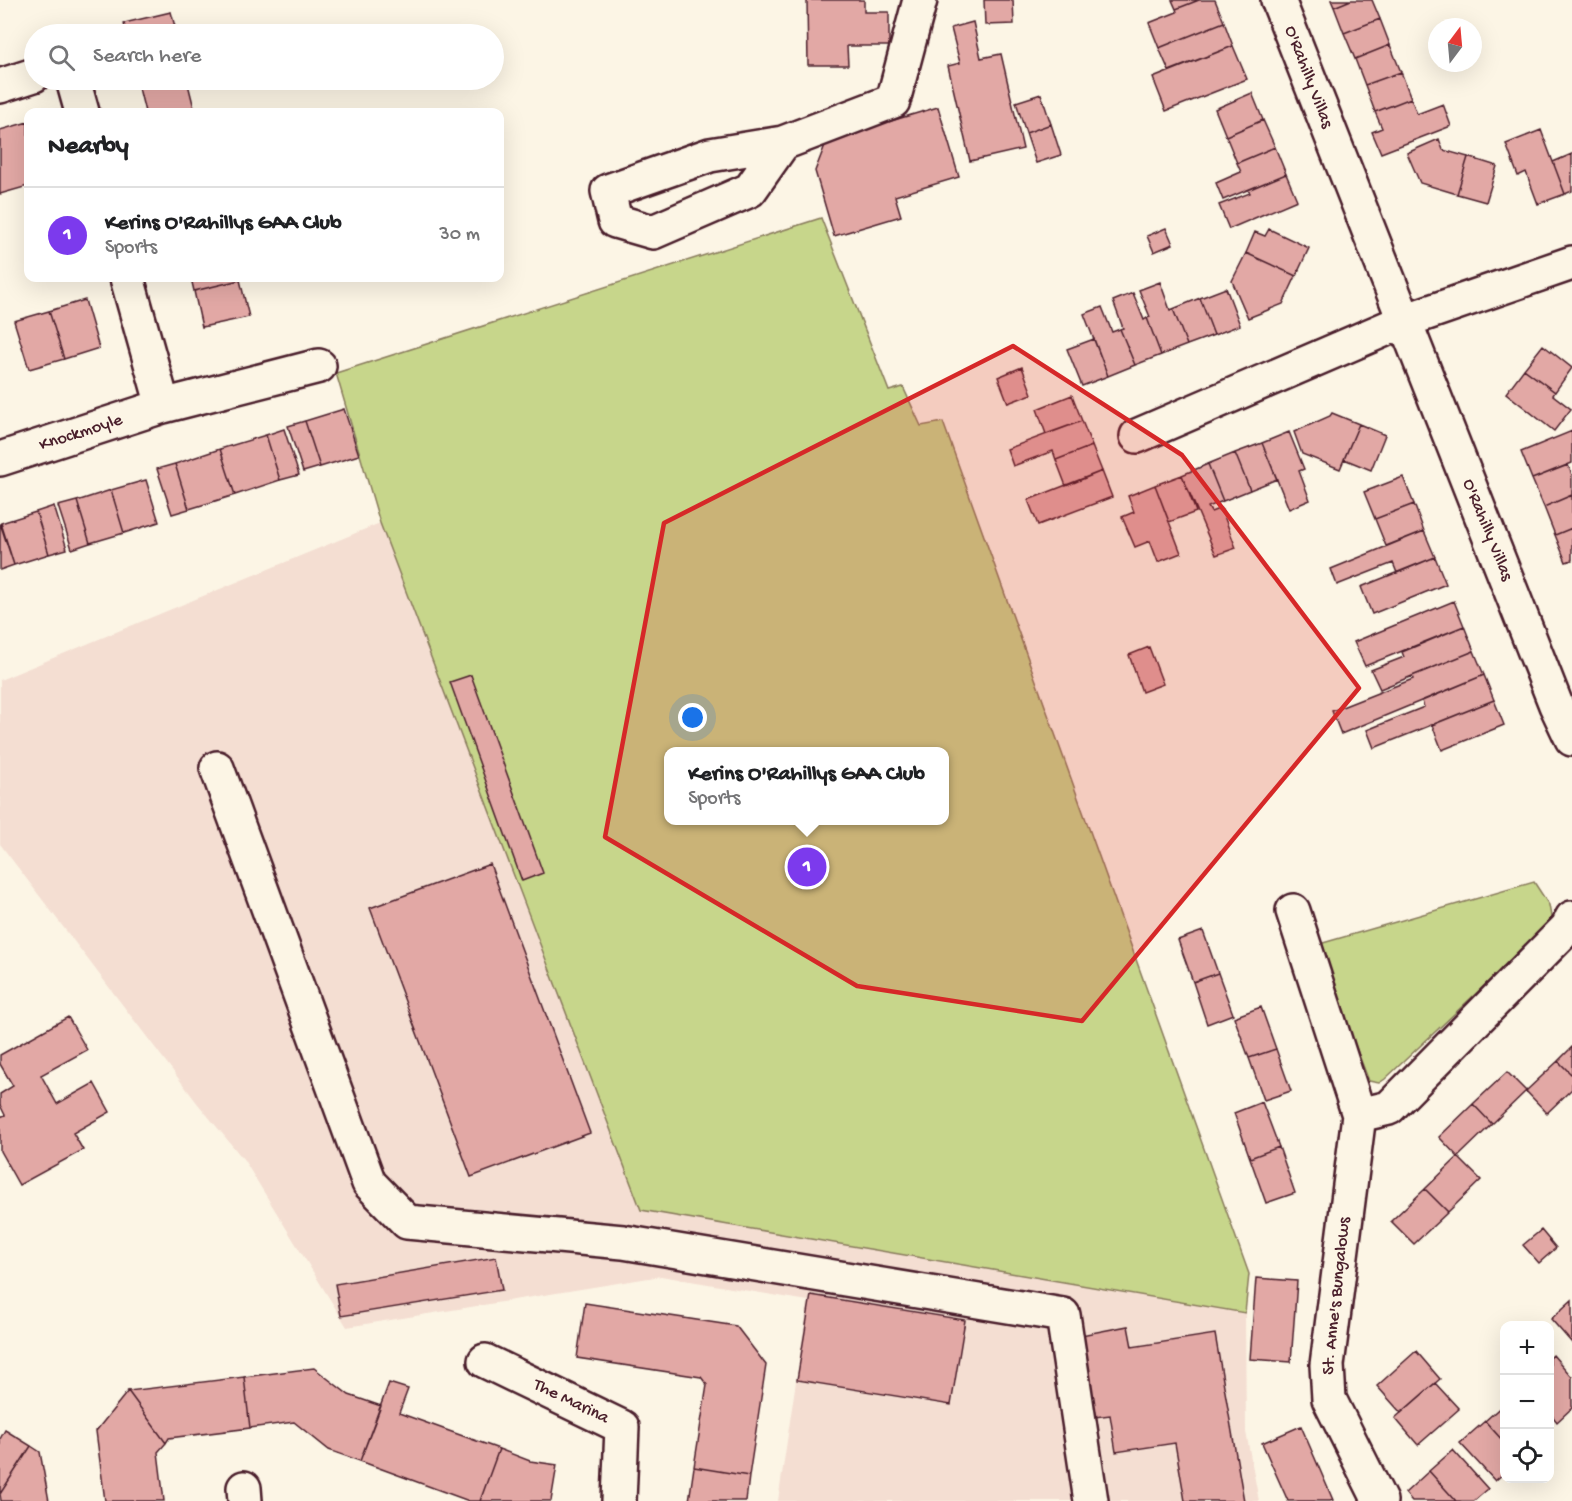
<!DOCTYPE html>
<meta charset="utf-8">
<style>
body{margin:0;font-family:"Gochi Hand",sans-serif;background:#f6f6f6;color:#202124}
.controls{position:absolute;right:18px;bottom:18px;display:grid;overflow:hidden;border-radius:12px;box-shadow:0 6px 24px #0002}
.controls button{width:54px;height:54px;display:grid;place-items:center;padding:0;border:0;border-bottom:2px solid #e0e0e0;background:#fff;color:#202124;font:30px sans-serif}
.compass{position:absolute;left:1428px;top:18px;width:54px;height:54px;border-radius:50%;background:#fff;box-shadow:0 6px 24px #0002;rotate:16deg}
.you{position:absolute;left:693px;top:718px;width:21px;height:21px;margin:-15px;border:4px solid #fff;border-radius:50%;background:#1a73e8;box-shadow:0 0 0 9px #1a73e833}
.badge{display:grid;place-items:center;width:39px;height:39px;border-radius:50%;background:#7c3aed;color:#fff;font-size:20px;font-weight:700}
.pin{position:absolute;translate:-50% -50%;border:3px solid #fff;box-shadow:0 2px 6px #0006}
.popup{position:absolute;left:664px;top:747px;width:285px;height:78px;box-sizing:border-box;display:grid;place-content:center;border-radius:12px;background:#fff;filter:drop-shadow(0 2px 4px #0005);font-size:20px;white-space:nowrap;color:#757577}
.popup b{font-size:22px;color:#202124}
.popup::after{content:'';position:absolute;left:50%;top:100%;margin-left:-12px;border:12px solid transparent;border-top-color:#fff}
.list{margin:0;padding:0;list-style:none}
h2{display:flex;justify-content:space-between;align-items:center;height:78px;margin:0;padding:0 24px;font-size:26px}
h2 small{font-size:20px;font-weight:400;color:#757577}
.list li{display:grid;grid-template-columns:39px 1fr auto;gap:18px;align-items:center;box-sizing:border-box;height:96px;padding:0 24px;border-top:2px solid #e0e0e0}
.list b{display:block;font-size:22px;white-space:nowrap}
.list p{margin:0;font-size:20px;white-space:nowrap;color:#757577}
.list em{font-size:20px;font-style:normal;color:#757577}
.icon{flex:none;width:33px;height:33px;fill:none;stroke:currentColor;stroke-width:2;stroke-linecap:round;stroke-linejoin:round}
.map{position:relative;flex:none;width:1572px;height:1501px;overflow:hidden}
.search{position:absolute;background:#fff;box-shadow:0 6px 24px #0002;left:24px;top:24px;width:480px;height:66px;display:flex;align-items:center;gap:15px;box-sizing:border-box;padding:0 21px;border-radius:33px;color:#757577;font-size:22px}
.panel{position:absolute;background:#fff;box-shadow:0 6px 24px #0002;left:24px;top:108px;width:480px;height:174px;border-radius:12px}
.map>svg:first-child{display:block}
</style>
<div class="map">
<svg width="1572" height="1501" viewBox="0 0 1572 1501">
<rect width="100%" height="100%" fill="#fcf5e5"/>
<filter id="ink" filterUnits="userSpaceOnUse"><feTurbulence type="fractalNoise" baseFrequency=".0167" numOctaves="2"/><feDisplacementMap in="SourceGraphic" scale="12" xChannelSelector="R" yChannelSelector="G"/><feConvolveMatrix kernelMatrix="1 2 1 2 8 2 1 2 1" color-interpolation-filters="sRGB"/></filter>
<g filter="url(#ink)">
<path fill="#f4ded2" d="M380,523L641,1210L1245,1313L1246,1432L1259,1501H778L808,1301L661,1276L347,1327L244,1160L198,1104L0,844V680Z"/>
<path fill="#c7d68b" stroke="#887a5b" stroke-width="1.5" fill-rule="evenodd" d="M821,218L889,391L903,387L921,426L943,422L1249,1274L1245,1313L641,1210L380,523L336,373ZM669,752H945V820H669Z
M1534,882L1549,905L1552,922L1385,1079L1379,1083L1369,1081L1316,945Z"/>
<path fill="#e2a8a5" stroke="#4a1f2b" stroke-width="1.5" d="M807,0H864V12H889V46H847L848,65H808Z
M984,0H1013L1014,24L985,25Z
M1172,0H1199L1176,9Z
M1199,0H1215L1224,22L1159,48L1149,23L1177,12L1176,9Z
M1331,0H1351L1334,7Z
M1351,0H1372L1380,19L1344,33L1334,7Z
M171,12L177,34H126L124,23Z
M1380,19L1390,45L1355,59L1344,33Z
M973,22L981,58L1001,54L1023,149L970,161L948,66L960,63L951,28Z
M1224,22L1233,46L1169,71L1159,48Z
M222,28L225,34H198Z
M1390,45L1401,72L1365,85L1355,59Z
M1233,46L1247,79L1166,111L1153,78Z
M1401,72L1411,98L1375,112L1365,85Z
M137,80H187L195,112H145Z
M1252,93L1263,120L1226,136L1215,109Z
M1041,94L1051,124L1026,133L1016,102Z
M1411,98L1417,114L1443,104L1451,126L1381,153L1372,132L1382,128L1375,112Z
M938,107L959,177L895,196L901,216L834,236L815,171L827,140Z
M1263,120L1275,147L1237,163L1226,136Z
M28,122V186L0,194V130Z
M1051,124L1061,155L1036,163L1026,133Z
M1541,130L1565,194L1538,204L1526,172L1518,176L1506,144Z
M1439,139L1443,150L1468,157L1457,194L1420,183L1407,153Z
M1275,147L1286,174L1223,200L1216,183L1241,172L1237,163Z
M1572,154V191L1565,194L1553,162Z
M1468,157L1497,166L1486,202L1457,194Z
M1286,174L1297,200L1229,229L1219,205L1250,193L1248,190Z
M1166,228L1173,244L1154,252L1147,236Z
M1269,229L1309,248L1296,276L1246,253L1255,232L1265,236Z
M1246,253L1296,276L1283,304L1248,318L1232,281Z
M191,278H239L240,280L194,291Z
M240,280L249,317L202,327L194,291Z
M1160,282L1170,310L1173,309L1187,345L1161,355L1147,318L1150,317L1139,290Z
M1226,288L1240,325L1214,335L1200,298Z
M1133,293L1144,320L1147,318L1161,355L1135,365L1120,329L1123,328L1113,301Z
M1200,298L1214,335L1187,345L1173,309Z
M85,300L99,348L64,359L49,311Z
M1102,307L1112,332L1120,329L1135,365L1108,376L1084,314Z
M49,311L64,359L29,369L14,321Z
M1094,339L1108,376L1082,386L1067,349Z
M1543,345L1572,368L1555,392L1524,369Z
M1022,367L1032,394L1008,403L998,377Z
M1524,369L1555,392L1553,395L1571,409L1554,431L1506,393Z
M1072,395L1082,421L1046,434L1037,409Z
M344,409L359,455L320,467L305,421Z
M1332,413L1359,424L1340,469L1302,454L1294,432L1330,416Z
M305,421L320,467L303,472L288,426Z
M1082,421L1092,446L1056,460L1053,451L1013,466L1007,449Z
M1359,424L1385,435L1371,470L1344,459Z
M284,429L299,475L280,480L266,435Z
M1572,431V463L1532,479L1521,452Z
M1289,432L1304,469L1299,471L1310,500L1289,509L1262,443Z
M266,435L280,480L235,495L220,449Z
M1262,443L1277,479L1250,490L1235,453Z
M1092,446L1102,471L1066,486L1056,460Z
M220,449L235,495L189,509L175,464Z
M1235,453L1250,490L1223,501L1208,464Z
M175,464L189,509L172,514L157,469Z
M1208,464L1223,501L1208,507L1211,512L1221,508L1236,548L1216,555L1182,475Z
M1568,465L1572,475V495L1544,507L1532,479Z
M1102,471L1112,497L1038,525L1028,500Z
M1182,475L1196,512L1169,522L1155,485Z
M1403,477L1414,504L1375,519L1364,492Z
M146,480L159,522L124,533L111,490Z
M1155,485L1181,553L1158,562L1150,541L1135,547L1122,517L1134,512L1128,496Z
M111,490L124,533L90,543L77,501Z
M1572,495V528L1555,535L1544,507Z
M77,501L90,543L72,549L58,506Z
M1414,504L1424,531L1386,546L1375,519Z
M54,506L67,549L49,554L36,512Z
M36,512L49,554L14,565L1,523Z
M0,523L14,565L0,570Z
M1572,528V560L1566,562L1555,535Z
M1424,531L1435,557L1397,573L1393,563L1337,585L1331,569Z
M1435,557L1446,584L1372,614L1361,587Z
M1454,601L1464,626L1365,666L1354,642Z
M1464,626L1474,651L1380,689L1371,670L1404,657L1402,652Z
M1149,647L1163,684L1142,692L1129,655Z
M1474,651L1484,675L1341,734L1332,711L1413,679L1412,676Z
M471,675L543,873L522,881L450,682Z
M1484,675L1494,700L1374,748L1367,730L1424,707L1422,701Z
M1494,700L1504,725L1442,750L1432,725Z
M490,864L590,1133L471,1177L370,908Z
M1203,931L1218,973L1193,982L1178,940Z
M1218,973L1233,1014L1207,1024L1193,982Z
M1261,1007L1276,1049L1249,1058L1234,1017Z
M68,1017L87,1050L41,1075L57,1104L94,1083L110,1112L73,1133L83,1150L19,1185L0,1151V1117L5,1115L0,1105V1094L13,1086L0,1064V1055Z
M1572,1047V1075L1558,1061Z
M1276,1049L1291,1091L1264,1100L1249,1058Z
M1558,1061L1572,1075V1089L1547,1113L1526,1091Z
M1507,1072L1526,1091L1492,1124L1473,1104Z
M1262,1102L1279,1147L1250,1158L1234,1113Z
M1473,1104L1492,1124L1458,1157L1439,1137Z
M1279,1147L1295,1193L1266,1203L1250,1158Z
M1458,1157L1481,1180L1448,1212L1425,1189Z
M1425,1189L1448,1212L1414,1244L1391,1221Z
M1541,1230L1556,1248L1539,1263L1523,1245Z
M496,1257L502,1290L341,1316L335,1284Z
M1256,1278L1297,1281L1291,1362L1250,1359Z
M811,1295L965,1320L951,1405L797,1380Z
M1572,1300V1343L1551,1319Z
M585,1303L736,1326L766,1365L749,1476L694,1467L707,1385L701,1377L577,1358Z
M1128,1326L1132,1347L1215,1334L1244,1501H1185L1175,1443L1116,1452L1110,1415L1095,1417L1081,1335Z
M1416,1351L1440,1379L1401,1413L1377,1386Z
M1553,1355L1572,1377V1408L1557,1422L1550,1413V1358Z
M314,1368L349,1395L381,1406L360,1461L329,1450L294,1422L250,1428L244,1377Z
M244,1377L250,1428L169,1438L166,1443L128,1391Z
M389,1383L408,1389L399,1413L499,1449L480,1501H469L360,1461Z
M1435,1383L1459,1409L1418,1445L1395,1418Z
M128,1391L166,1443L158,1452L164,1501H105L96,1431Z
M1504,1404V1442L1485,1421Z
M1485,1421L1504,1442V1473L1495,1481L1460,1443Z
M1301,1426L1333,1500L1330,1501H1288L1262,1443Z
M5,1430L31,1446L0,1494V1439Z
M31,1446L40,1452L49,1501H1L0,1494Z
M499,1449L530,1461L557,1465L551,1501H480Z
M1453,1450L1488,1489L1474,1501H1456L1429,1471Z
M694,1467L749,1476L746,1501H689Z
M1429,1471L1456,1501H1412L1405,1493Z"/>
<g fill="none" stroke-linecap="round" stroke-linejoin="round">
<defs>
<path id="minor" d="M1278,0L1556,705L1572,739
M73,80L82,112
M0,86L34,75
M783,143L750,190L653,232L615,221L608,191L710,155L783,143L893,101L920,0
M127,278L163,406
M1137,436L1404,321L1572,263
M0,459L163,406L319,366
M217,768L369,1183L407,1222L623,1242L1063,1315L1091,1501
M1293,911L1359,1115L1327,1365L1329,1399L1380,1501
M1359,1115L1389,1108L1568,927L1572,918
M485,1361L622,1427L619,1501
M244,1488L245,1501"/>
</defs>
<use href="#minor" stroke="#4a1f2b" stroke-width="38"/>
<use href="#minor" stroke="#fcf5e5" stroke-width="33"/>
</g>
</g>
<path fill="#d62828" fill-opacity="0.2" stroke="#d62828" stroke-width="4.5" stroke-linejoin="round" d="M1013,346L1182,455L1359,688L1082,1021L857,986L605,837L664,523Z"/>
<g text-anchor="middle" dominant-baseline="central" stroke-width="5" stroke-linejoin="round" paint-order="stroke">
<g font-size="18" fill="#4a1f2b" stroke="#fcf5e5">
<text transform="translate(1308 77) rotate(69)">O'Rahilly Villas</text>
<text transform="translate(81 433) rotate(-18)">Knockmoyle</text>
<text transform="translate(1487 530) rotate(68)">O'Rahilly Villas</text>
<text transform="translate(1337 1296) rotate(-84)">St. Anne's Bungalows</text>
<text transform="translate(571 1402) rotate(26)">The Marina</text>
</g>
</g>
</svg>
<div class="controls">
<button>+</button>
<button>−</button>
<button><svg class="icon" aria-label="locate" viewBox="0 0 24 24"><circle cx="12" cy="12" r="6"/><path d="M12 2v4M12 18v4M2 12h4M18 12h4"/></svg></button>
</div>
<svg class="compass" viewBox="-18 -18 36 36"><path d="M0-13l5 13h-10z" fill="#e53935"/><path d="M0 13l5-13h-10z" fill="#757577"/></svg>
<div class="you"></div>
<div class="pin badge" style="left:807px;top:867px">1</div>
<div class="popup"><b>Kerins O'Rahillys GAA Club</b>Sports</div>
<div class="search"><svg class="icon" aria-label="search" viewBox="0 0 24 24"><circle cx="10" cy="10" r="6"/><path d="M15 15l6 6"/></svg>Search here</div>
<section class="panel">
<h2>Nearby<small></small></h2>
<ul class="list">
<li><span class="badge">1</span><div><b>Kerins O'Rahillys GAA Club</b><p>Sports</p></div><em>30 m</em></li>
</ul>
</section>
</div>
